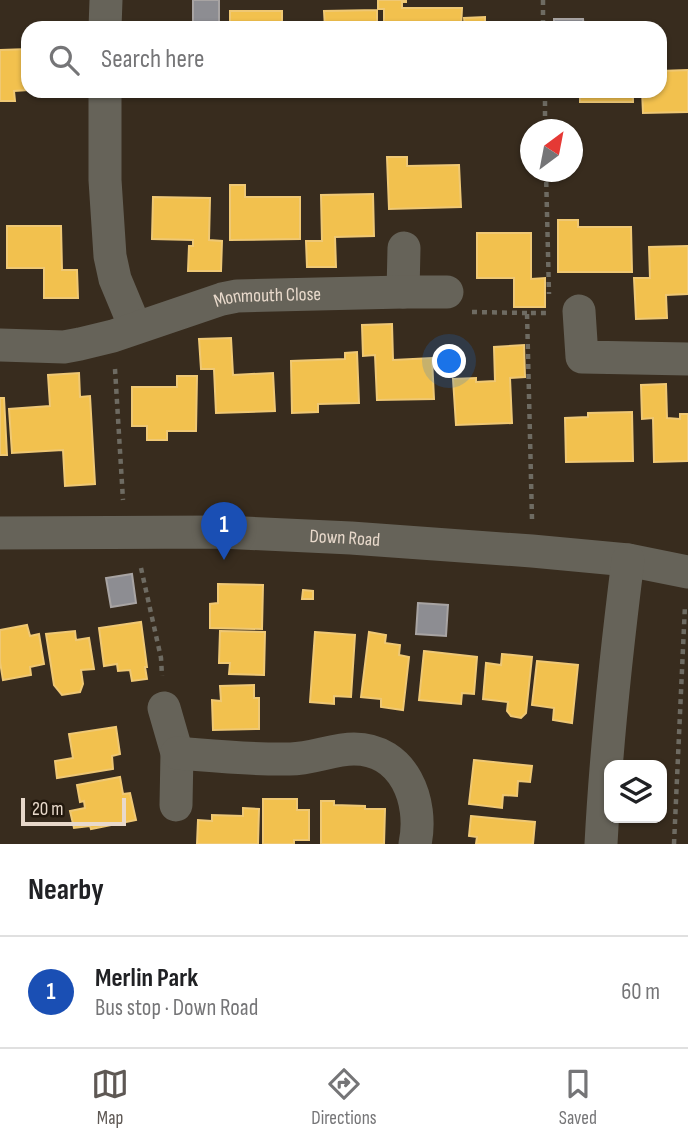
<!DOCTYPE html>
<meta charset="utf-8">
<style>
body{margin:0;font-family:"Sofia Sans Condensed",sans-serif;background:#f2f2f2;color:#202124}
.controls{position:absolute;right:21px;bottom:21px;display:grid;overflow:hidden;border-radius:14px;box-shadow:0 2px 5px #0004}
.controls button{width:63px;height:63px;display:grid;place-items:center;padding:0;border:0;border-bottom:2px solid #e0e0e0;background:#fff;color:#202124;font:35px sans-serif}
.compass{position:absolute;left:520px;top:119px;width:63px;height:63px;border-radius:50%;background:#fff;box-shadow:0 2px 5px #0004;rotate:32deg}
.scale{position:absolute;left:21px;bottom:18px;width:105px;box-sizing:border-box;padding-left:7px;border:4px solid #e8d9cb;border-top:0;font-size:19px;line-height:24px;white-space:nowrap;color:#e8d9cb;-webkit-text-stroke:5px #22180d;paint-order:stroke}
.you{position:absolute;left:450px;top:362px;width:24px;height:24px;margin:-18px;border:5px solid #fff;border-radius:50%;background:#1a73e8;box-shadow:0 0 0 10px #1a73e833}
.badge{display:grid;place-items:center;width:46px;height:46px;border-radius:50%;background:#5e5854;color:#fff;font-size:23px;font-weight:700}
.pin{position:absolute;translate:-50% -58px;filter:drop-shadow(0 2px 4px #0008)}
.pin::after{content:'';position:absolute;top:37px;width:24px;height:21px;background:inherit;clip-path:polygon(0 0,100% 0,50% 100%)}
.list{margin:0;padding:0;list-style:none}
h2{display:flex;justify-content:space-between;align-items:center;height:91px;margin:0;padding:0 28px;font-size:30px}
h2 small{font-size:23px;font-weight:400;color:#757577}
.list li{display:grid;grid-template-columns:46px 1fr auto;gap:21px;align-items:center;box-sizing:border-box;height:112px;padding:0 28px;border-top:2px solid #e0e0e0}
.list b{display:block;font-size:26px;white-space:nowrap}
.list p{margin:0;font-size:23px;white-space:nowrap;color:#757577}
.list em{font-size:23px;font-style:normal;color:#757577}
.icon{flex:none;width:38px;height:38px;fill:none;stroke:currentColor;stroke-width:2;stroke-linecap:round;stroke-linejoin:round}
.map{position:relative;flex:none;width:688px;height:844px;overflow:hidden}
.search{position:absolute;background:#fff;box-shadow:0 2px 5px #0004;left:21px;right:21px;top:21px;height:77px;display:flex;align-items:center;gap:18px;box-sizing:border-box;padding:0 24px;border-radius:21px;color:#757577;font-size:26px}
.sheet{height:203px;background:#fff}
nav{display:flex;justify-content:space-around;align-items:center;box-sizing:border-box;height:98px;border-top:2px solid #e0e0e0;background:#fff;font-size:19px;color:#757577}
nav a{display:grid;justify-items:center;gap:4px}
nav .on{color:#5e5854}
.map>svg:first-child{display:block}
</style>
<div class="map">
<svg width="688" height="844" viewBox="0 0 688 844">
<rect width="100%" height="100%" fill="#382c1e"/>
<path fill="#f2c14e" stroke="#efc874" stroke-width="2" d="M378,0H406V2H402V8H462L461,28H384V9H378Z
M377,10V28H325L324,11Z
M230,11H282V28H230Z
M485,17V23L536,22V28H465L464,18Z
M28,49V90L14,91L15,101H0V50Z
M688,70V112L643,113L642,91H660V71Z
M580,91H633V102H580Z
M387,157H407V166L459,165L461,207L389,209Z
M230,185H245V197H300V239L230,240Z
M373,194L374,236L335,237L336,267H307L306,241H322L321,195Z
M153,197L210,198L209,240L222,241L221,271H188L189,246H193V240L152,239Z
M558,220H578V227H631L632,272H558Z
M7,226H61L62,270H77L78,298H44V268H7Z
M477,233H531V279L545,278V307H514V278H477Z
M688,246V294L666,295L667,318L636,319L634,278H650L649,247Z
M392,324L393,360L432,358L434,399L377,400L375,355L363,356L362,325Z
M231,338L233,375L273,373L275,411L216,413L214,369H201L199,339Z
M524,345L525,377L510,378L512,423L456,425L453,379L476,378V382L495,381L494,347Z
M357,352L359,403L318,404V412L292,413L291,361L345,359V353Z
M79,373L80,397L90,396L95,484L65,486L63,450L12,453L9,409L50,406L48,375Z
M177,376H197L196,431H167V440H147V426H132V387H177Z
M666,384L667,418L680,419V414H688V461L654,462L653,418L642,419L641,385Z
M0,398H4L7,455H0Z
M632,412L633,461L566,462L565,418L588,417V413Z
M218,584L263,585L262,629L210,628V604L218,603Z
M303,590L313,591V599H302Z
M141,622L147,667H145L147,679L132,681L130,670L118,671L117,664L104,666L99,628Z
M27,625L30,636L39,634L44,664L30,667L31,675L3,680L0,662V630Z
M75,631L76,640L89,638L94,669L81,670L83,684L80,692L62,695L54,685L46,634Z
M220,631L265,632L264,675L229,674L230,663H219Z
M315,632L355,635L351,697L334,696V704L310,702Z
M369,632L386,635L385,643L400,645L399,655L409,657L403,710L381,707V699L361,697Z
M424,651L477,657L474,694L462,693L461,704L419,700Z
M502,654L532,657L526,713L521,718L511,716L507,711L508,702L483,699L486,663L501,665Z
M537,661L578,665L572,723L553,720L554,708L532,705Z
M254,685V698H259V729L213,730L212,700L221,701L220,686Z
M116,727L120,754L112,756L113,769L57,778L55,761L73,758L69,734Z
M474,760L532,766L530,782L518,781L517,796L503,795L502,808L469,804Z
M120,777L123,794L130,793L136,820L91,829L90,826L74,828L70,811L85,808L84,801L80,802L77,785Z
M263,799H297V810H309V840H294V844H263Z
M321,801H334V805L365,806V809H385L384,844H321Z
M243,808L259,809L258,844H197L198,820L212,821V815L243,816Z
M471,816L535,822L533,844H476L477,837L469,836Z"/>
<path fill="#8d8d92" stroke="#a8a4a3" stroke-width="2" d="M193,0H219V22H193Z
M554,19H583L584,28H554Z
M132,574L136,603L111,607L106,578Z
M418,603L448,605L446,636L416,634Z"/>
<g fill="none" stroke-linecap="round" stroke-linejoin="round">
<path stroke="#6e6b62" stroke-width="4.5" stroke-dasharray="5 5" stroke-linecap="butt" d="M543,0V28
M545,91V130
M546,172L549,294
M472,312L527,313
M115,369L123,500
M532,519L527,313H547
M141,568L161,658L162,676
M674,844L685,605"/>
<g stroke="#666359" stroke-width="33">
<path d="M105,28L106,0"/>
<path d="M105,91V180L110,256L115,279L135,327"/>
<path d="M403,292L404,248"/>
<path d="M579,311L582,357L688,359"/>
<path id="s1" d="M0,345L64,347L80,344L113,336L222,299L237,296L403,292H447"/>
<path id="s2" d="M0,533L221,532L351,538L532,551L628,560L688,572"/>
<path d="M164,708L177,753L176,805"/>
<path d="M177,753C215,756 252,760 290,759C312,759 333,749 354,749C404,749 424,801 415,844"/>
<path d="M601,844C606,749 616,655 628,560"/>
</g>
</g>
<g text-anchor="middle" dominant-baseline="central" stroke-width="7" stroke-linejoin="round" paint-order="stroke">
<g font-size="19" fill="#e8d9cb" stroke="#22180d">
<text stroke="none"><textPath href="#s1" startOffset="275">Monmouth Close</textPath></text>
<text stroke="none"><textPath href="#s2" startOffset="345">Down Road</textPath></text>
</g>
</g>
</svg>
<div class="controls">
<button><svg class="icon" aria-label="layers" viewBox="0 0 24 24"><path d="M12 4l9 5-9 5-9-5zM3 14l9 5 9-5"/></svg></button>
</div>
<svg class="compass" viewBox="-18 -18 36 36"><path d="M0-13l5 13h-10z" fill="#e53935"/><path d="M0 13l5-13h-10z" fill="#757577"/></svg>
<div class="scale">20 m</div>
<div class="you"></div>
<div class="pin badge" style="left:224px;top:560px;background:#1a4fb4">1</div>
<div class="search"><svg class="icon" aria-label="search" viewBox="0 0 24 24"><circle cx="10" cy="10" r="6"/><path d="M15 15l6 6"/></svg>Search here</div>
</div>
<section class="sheet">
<h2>Nearby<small></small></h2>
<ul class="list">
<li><span class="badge" style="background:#1a4fb4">1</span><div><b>Merlin Park</b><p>Bus stop · Down Road</p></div><em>60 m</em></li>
</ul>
</section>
<nav>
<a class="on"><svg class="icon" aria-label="map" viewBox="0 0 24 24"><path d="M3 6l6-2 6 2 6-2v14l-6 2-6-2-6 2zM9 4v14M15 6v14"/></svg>Map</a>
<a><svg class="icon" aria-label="directions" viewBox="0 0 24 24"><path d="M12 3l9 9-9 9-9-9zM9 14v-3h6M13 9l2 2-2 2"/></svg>Directions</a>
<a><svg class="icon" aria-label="saved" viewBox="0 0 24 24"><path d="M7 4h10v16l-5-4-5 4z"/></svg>Saved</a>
</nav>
